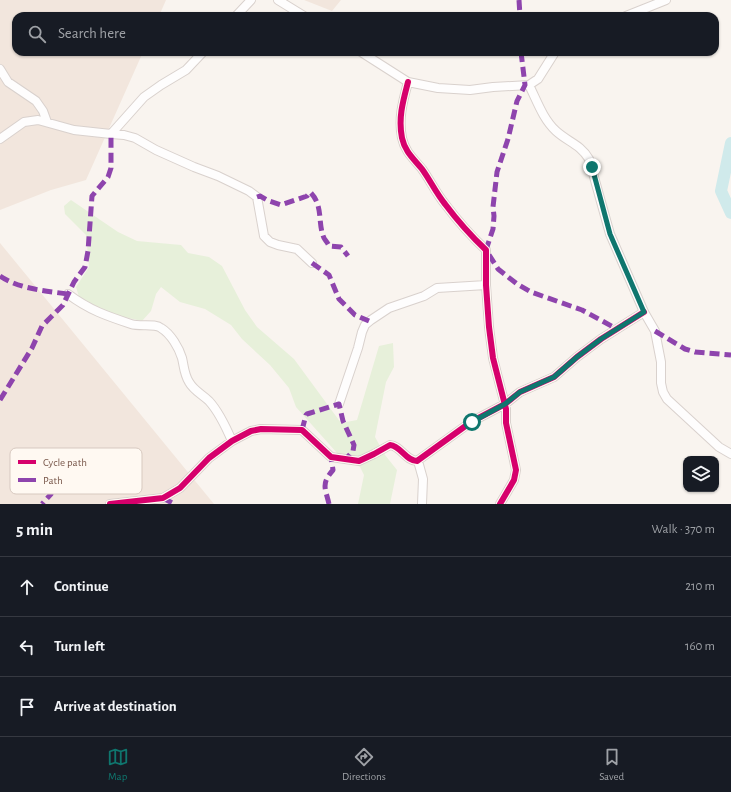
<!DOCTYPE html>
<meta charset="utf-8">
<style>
body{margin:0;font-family:"Alegreya Sans",sans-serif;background:#242831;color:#f1f3f6}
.controls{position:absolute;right:12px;bottom:12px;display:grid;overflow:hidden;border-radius:8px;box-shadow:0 1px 3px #0004}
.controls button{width:36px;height:36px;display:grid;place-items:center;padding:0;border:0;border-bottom:1px solid #363941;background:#171b24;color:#f1f3f6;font:20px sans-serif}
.stop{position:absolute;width:12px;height:12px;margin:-9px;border:3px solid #0f766e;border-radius:50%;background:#fff}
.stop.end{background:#0f766e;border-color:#fff;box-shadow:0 1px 4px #0008}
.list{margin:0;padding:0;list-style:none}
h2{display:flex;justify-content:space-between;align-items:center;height:52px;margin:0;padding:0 16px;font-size:17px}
h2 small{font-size:13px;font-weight:400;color:#9ea1a6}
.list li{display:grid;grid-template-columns:26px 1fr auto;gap:12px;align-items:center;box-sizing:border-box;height:60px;padding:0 16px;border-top:1px solid #363941}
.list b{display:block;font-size:15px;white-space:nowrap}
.list em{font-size:13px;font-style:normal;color:#9ea1a6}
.icon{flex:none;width:22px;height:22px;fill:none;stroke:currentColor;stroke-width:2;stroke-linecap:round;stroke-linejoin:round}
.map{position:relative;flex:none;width:731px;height:504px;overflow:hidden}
.search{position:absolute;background:#171b24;box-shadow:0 1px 3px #0004;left:12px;right:12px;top:12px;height:44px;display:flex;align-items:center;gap:10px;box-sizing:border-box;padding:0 14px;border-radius:12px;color:#9ea1a6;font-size:15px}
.sheet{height:232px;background:#171b24}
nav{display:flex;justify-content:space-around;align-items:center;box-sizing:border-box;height:56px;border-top:1px solid #363941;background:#171b24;font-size:11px;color:#9ea1a6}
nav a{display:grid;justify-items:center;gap:2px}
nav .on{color:#0f766e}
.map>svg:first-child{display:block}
</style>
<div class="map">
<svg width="731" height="504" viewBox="0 0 731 504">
<rect width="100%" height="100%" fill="#f9f4ef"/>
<path fill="#f2e6dd" d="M0,0H166L159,16H16V52H143L86,180L51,190L0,210Z
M304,0H341L332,11Z
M0,243L214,504H0Z"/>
<path fill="#e7f0da" d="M71,200L118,232L137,241L181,245L188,253L209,257L222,266L245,310L257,327L294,359L341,423L357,420L379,346L393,343L394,367L386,382L375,437L385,455L397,470L390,504H358L364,475L360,467L337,453L296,407L289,388L270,365L242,339L231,325L205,309L180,302L161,287L156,294L151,311L142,321L111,314L79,297L76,287L89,267L86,235L65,214L64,206Z"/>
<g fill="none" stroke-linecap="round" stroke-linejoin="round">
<path stroke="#d0eaeb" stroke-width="12" d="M731,143L721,191L731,213"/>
<defs>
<path id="minor" d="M278,0L304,16
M236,16L251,0
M626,16L666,0
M361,52L408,82L438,88L470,90L493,87L529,85L538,79L555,52
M0,69L8,82L36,101L43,111L47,122
M408,82C403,101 398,118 402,138C405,152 414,159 422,169C430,180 436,193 445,204C457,220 471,236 486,250V285L489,327L493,358L506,409V423L516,470L514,480L500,504
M529,85C537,101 543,119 556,131C568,142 580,144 589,159L610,234L644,312L655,331L661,362V383L663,392L667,399L719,447L731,454
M111,134L124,135L135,138L156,150L194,167L218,176L249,191L257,197L264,236L270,242L278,245L297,249L312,263
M0,139L24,122L38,120L74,130L111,134L144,97L161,85L186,70L203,52
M68,294C89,310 107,316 131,324C140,327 155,323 161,328C171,334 179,348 182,358C184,366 184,374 189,382C194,391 202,394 209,401C219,412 226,427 232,441
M339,404L358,348L362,332L365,325L371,320L389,308L424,296L437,288L486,285
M418,461L423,479L422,504
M110,504L163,498L180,488L209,458L232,441L251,431L261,429L302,430L331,457L359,461L374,454L390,445C401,446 406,461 417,461L471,422L505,404L520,392L554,377L577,357L601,339L644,312"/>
</defs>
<use href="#minor" stroke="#d9d1cd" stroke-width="10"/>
<use href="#minor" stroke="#fefdfd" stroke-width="8"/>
<path stroke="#8e44ad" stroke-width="5" stroke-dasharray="10 5" stroke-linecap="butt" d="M519,0L520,16
M521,52L525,85L517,101L508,139L497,172L493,207L494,216L493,229L486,250L498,269L517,284L531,292L582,310L617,329
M257,197L260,196L269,201L281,205L307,196L310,192C324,206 317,222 324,238C325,240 328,243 329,246L341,247L348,256
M312,263L329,275L339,299L355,315L369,321
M0,276C19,289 46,291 68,294
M655,331L685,349L695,352L731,355
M0,400L32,348L42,326L63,305L74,282L85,267L88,251L92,196L108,177L111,168V134
M302,430L306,415L307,414L339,404L343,421L354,445L353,451L346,459
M18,485L31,484L39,480L53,481L51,494L42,504
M163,498L174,504
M329,504C325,487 321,484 333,470L331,457"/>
<defs>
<path id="cycleway" d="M408,82C403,101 398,118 402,138C405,152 414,159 422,169C430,180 436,193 445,204C457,220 471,236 486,250V285L489,327L493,358L506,409V423L516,470L514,480L500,504
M110,504L163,498L180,488L209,458L232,441L251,431L261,429L302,430L331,457L359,461L374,454L390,445C401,446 406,461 417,461L471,422L505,404L520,392L554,377L577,357L601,339L644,312"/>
</defs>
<use href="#cycleway" stroke="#fff9f2" stroke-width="8"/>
<use href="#cycleway" stroke="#d6006c" stroke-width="6"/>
</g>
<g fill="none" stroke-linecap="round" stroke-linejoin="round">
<path stroke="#0f766e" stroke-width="5" d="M472,422L505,404L520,392L554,377L577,357L601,339L644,312L610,234L592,167"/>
</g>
<rect x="10" y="448" width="132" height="46" rx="6" fill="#fff9f2" stroke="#d7c9c0" stroke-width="1"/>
<rect x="18" y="460" width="18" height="4" fill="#d6006c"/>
<rect x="18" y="478" width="18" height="4" fill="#8e44ad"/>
<g font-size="11" fill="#7a594c">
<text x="43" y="466">Cycle path</text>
<text x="43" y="484">Path</text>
</g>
</svg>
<div class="controls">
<button><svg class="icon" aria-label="layers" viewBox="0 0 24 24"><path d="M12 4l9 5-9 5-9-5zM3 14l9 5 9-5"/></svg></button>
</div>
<div class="stop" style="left:472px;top:422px"></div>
<div class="stop end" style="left:592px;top:167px"></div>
<div class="search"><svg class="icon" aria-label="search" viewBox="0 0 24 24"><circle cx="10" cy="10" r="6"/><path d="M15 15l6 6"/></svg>Search here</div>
</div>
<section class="sheet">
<h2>5 min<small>Walk · 370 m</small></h2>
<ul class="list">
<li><svg class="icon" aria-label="ahead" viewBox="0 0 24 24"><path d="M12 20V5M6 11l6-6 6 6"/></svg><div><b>Continue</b></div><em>210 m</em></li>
<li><svg class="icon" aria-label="left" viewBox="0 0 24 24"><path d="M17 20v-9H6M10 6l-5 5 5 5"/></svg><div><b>Turn left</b></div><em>160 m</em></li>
<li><svg class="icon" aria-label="arrive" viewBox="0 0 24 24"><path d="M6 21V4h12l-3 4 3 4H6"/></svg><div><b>Arrive at destination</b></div></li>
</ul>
</section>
<nav>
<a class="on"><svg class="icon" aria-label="map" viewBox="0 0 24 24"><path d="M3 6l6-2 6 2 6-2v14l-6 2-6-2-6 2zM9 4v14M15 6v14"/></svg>Map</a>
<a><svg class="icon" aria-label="directions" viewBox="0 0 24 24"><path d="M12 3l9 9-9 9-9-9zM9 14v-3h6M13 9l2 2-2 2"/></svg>Directions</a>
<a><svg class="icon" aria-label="saved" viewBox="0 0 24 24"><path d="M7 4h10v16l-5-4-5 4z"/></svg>Saved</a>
</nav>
